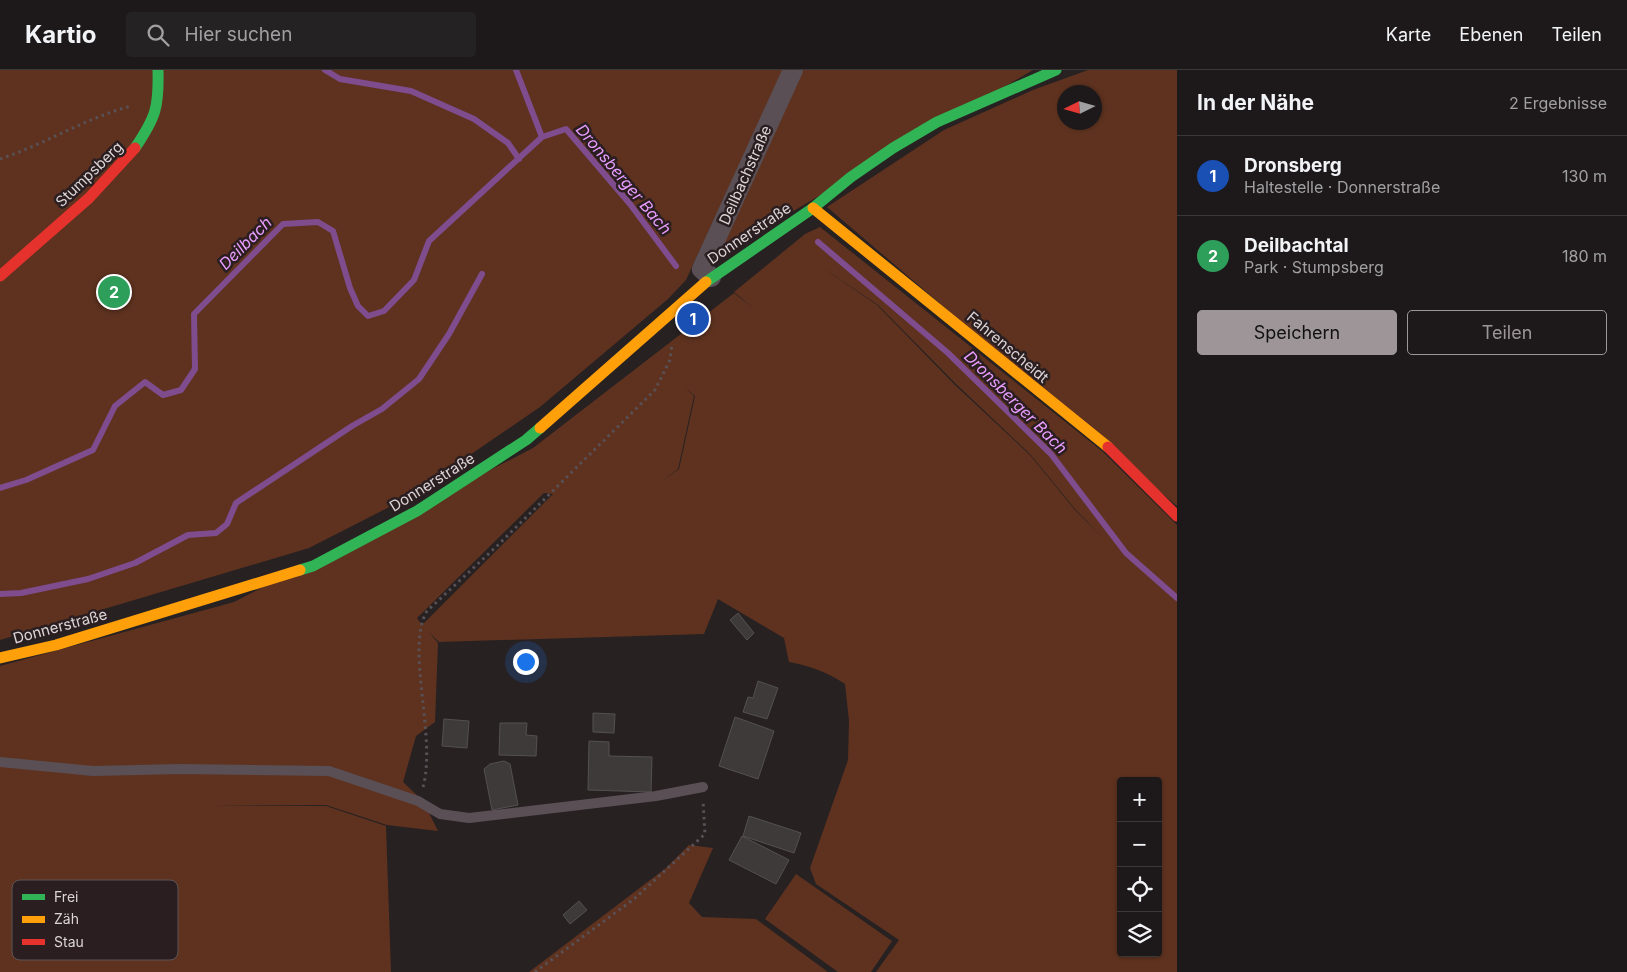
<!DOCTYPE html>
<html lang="de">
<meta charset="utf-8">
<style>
body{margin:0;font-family:Inter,sans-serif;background:#252223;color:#f1f3f6}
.controls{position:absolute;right:15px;bottom:15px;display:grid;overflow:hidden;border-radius:5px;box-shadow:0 1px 4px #0004}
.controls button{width:45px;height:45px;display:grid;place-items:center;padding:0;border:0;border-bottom:1px solid #3b3839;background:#1d191a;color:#f1f3f6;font:25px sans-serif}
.compass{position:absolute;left:1057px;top:15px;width:45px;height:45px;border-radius:50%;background:#1d191a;box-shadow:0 1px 4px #0004;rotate:265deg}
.you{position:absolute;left:525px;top:591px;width:18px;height:18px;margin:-12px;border:4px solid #fff;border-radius:50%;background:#1a73e8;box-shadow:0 0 0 8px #1a73e833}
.badge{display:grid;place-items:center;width:32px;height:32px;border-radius:50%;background:#9d9597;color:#fff;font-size:16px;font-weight:700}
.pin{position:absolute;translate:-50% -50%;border:2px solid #fff;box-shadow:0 1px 5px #0006}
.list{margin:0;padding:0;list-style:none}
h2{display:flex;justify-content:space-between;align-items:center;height:65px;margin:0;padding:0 20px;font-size:21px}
h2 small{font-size:16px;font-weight:400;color:#a0a0a2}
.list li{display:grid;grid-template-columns:32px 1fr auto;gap:15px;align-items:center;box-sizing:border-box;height:80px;padding:0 20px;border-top:1px solid #3b3839}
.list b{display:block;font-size:19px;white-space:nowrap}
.list p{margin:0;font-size:16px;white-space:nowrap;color:#a0a0a2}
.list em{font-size:16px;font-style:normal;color:#a0a0a2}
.actions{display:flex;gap:10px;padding:15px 20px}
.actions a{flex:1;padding:11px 0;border:1px solid #9d9597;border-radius:5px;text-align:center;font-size:18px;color:#9d9597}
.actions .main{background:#9d9597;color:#111}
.icon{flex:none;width:28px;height:28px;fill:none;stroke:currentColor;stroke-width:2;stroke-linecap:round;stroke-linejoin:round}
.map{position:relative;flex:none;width:1177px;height:902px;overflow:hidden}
header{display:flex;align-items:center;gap:30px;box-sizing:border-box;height:70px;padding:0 25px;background:#1d191a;border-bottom:1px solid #3b3839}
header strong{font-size:24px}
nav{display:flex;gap:28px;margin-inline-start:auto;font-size:18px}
.search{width:350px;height:45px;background:#252223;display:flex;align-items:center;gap:12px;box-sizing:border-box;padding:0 18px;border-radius:5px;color:#a0a0a2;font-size:19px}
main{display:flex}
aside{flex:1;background:#1d191a}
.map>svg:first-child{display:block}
</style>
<header>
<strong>Kartio</strong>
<div class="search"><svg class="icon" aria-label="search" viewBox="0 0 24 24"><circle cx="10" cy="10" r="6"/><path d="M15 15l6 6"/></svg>Hier suchen</div>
<nav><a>Karte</a><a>Ebenen</a><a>Teilen</a></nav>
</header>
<main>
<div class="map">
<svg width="1177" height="902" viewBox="0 0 1177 902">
<rect width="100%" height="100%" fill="#272122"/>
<path fill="#5e321f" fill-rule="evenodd" d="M0,0H783L686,210L668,229L540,337L407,428L309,478L0,570Z
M802,0H1033L727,180L724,173Z
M1088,0H1177V436L827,137L944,60L1033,20ZM1064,22H1094V52H1064Z
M820,157L1102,381L1177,455V902H876L899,870L816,814L810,798L848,690L849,651L845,614C827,602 810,596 789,592L784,568L718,529L704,564L439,572L429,562L438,573L435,652L416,666L403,712L423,731L438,761L387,755L326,735L208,736H326L386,756L391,902H0V596L234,532L533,378L734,223L754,239L734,222L805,164ZM803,176L816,193L878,235L955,313L1030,384L1075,439L1103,468L1075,440L1030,385L955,315L877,235L816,193ZM685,318L695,326L679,399L664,410L678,399L694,326ZM544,423L553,424L422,555L417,548ZM1121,711H1158V883H1121Z
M689,775L713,778L689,833L702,847L756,849L828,902H529L666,798Z
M796,804L892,871L871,902H838L765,849Z"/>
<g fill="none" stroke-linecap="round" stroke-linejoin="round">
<path stroke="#7f4c8d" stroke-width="6" d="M325,0L340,9L411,21L474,49L508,73L519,89
M542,67L566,59L630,134L676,196
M818,172L948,283L1051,384L1126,483L1177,528
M0,418L26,410L93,380L115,336L145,312L163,325L181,320L195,299L194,244L283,154L318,152L333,161L350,218L358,236L368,246L384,241L414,210L429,171L542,67L516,0
M0,524L21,523L88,509L135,493L188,465L216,463L227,454L236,433L352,356L382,339L419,309L449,264L482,204"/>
</g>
<path fill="#3f3a3a" stroke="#555050" d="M738,543L754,563L747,570L730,550Z
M758,611L778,618L767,649L743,642L748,627L753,628Z
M593,643L615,644L614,663L593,662Z
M735,647L774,661L758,709L719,696Z
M444,649L469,651L467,678L442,676Z
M500,653H527L526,665L537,666L536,686L499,685Z
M589,671L609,672V686L652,687L651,722L588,720Z
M504,691L510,694L518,735L492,740L484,699L490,694Z
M749,746L801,763L794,783L743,766Z
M742,766L789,790L776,814L729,790Z
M579,831L587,840L570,854L563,845Z"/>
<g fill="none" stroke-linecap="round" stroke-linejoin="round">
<path stroke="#595156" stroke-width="3" stroke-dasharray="2.5 4" stroke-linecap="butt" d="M0,89C45,74 86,48 131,36
M423,717C437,667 405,578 427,541L497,476L655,320L670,290L672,274
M535,902L634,829L705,764L703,731"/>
<path stroke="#594f55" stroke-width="10" d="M0,692L93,701L180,699L329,701L418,731L440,744L469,748L656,726L703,717"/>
<path stroke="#594f55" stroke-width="20" d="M711,207L702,199L793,0"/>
<path stroke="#30b455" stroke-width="11" d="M135,78C156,47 159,37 158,0
M706,212L813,138L851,107L893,78L937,52L1056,0
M300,500L313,496L417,441L526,370L540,358"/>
<path stroke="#ff9f0a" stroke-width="11" d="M813,138L1108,377
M540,358L706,212
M0,588L56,575L300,500"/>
<path stroke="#e5322d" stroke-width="11" d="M0,206L89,128L135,78
M1108,377L1177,446"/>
</g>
<g text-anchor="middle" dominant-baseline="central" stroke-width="5" stroke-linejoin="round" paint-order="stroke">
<g font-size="15" fill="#dcd4d6" stroke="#2a1e21">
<text transform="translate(89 104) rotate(-44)">Stumpsberg</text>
<text transform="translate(745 105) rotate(-66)">Deilbachstraße</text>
<text transform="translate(749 163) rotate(-34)">Donnerstraße</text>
<text transform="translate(1008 277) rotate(40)">Fahrenscheidt</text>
<text transform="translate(432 412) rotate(-32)">Donnerstraße</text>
<text transform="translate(60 556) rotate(-15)">Donnerstraße</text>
</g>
<g font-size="16" font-style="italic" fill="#e99dff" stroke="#2a1e21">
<text transform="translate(624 109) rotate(50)">Dronsberger Bach</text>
<text transform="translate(245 173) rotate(-45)">Deilbach</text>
<text transform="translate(1016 332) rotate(45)">Dronsberger Bach</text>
</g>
</g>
<rect x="12" y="810" width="166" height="80" rx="8" fill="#2a1e21" stroke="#5f5557" stroke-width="1"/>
<rect x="22" y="824" width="23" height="6" fill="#30b455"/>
<rect x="22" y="846" width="23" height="7" fill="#ff9f0a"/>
<rect x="22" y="869" width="23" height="6" fill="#e5322d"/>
<g font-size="14" fill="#dcd4d6">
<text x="54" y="832">Frei</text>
<text x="54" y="854">Zäh</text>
<text x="54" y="877">Stau</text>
</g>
</svg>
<div class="controls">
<button>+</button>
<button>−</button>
<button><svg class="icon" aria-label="locate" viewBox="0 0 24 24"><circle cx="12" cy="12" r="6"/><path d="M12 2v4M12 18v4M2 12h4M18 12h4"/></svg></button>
<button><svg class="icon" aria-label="layers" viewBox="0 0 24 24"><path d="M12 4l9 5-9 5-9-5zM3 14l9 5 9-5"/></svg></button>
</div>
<svg class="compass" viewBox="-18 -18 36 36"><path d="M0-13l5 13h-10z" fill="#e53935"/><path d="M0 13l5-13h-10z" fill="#a0a0a2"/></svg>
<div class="you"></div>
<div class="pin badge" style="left:693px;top:249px;background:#1a4fb4">1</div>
<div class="pin badge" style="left:114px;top:222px;background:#2e9e5b">2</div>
</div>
<aside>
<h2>In der Nähe<small>2 Ergebnisse</small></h2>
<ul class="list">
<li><span class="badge" style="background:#1a4fb4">1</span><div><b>Dronsberg</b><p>Haltestelle · Donnerstraße</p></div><em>130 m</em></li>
<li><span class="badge" style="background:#2e9e5b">2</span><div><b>Deilbachtal</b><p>Park · Stumpsberg</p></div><em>180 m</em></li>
</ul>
<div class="actions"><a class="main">Speichern</a><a>Teilen</a></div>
</aside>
</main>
